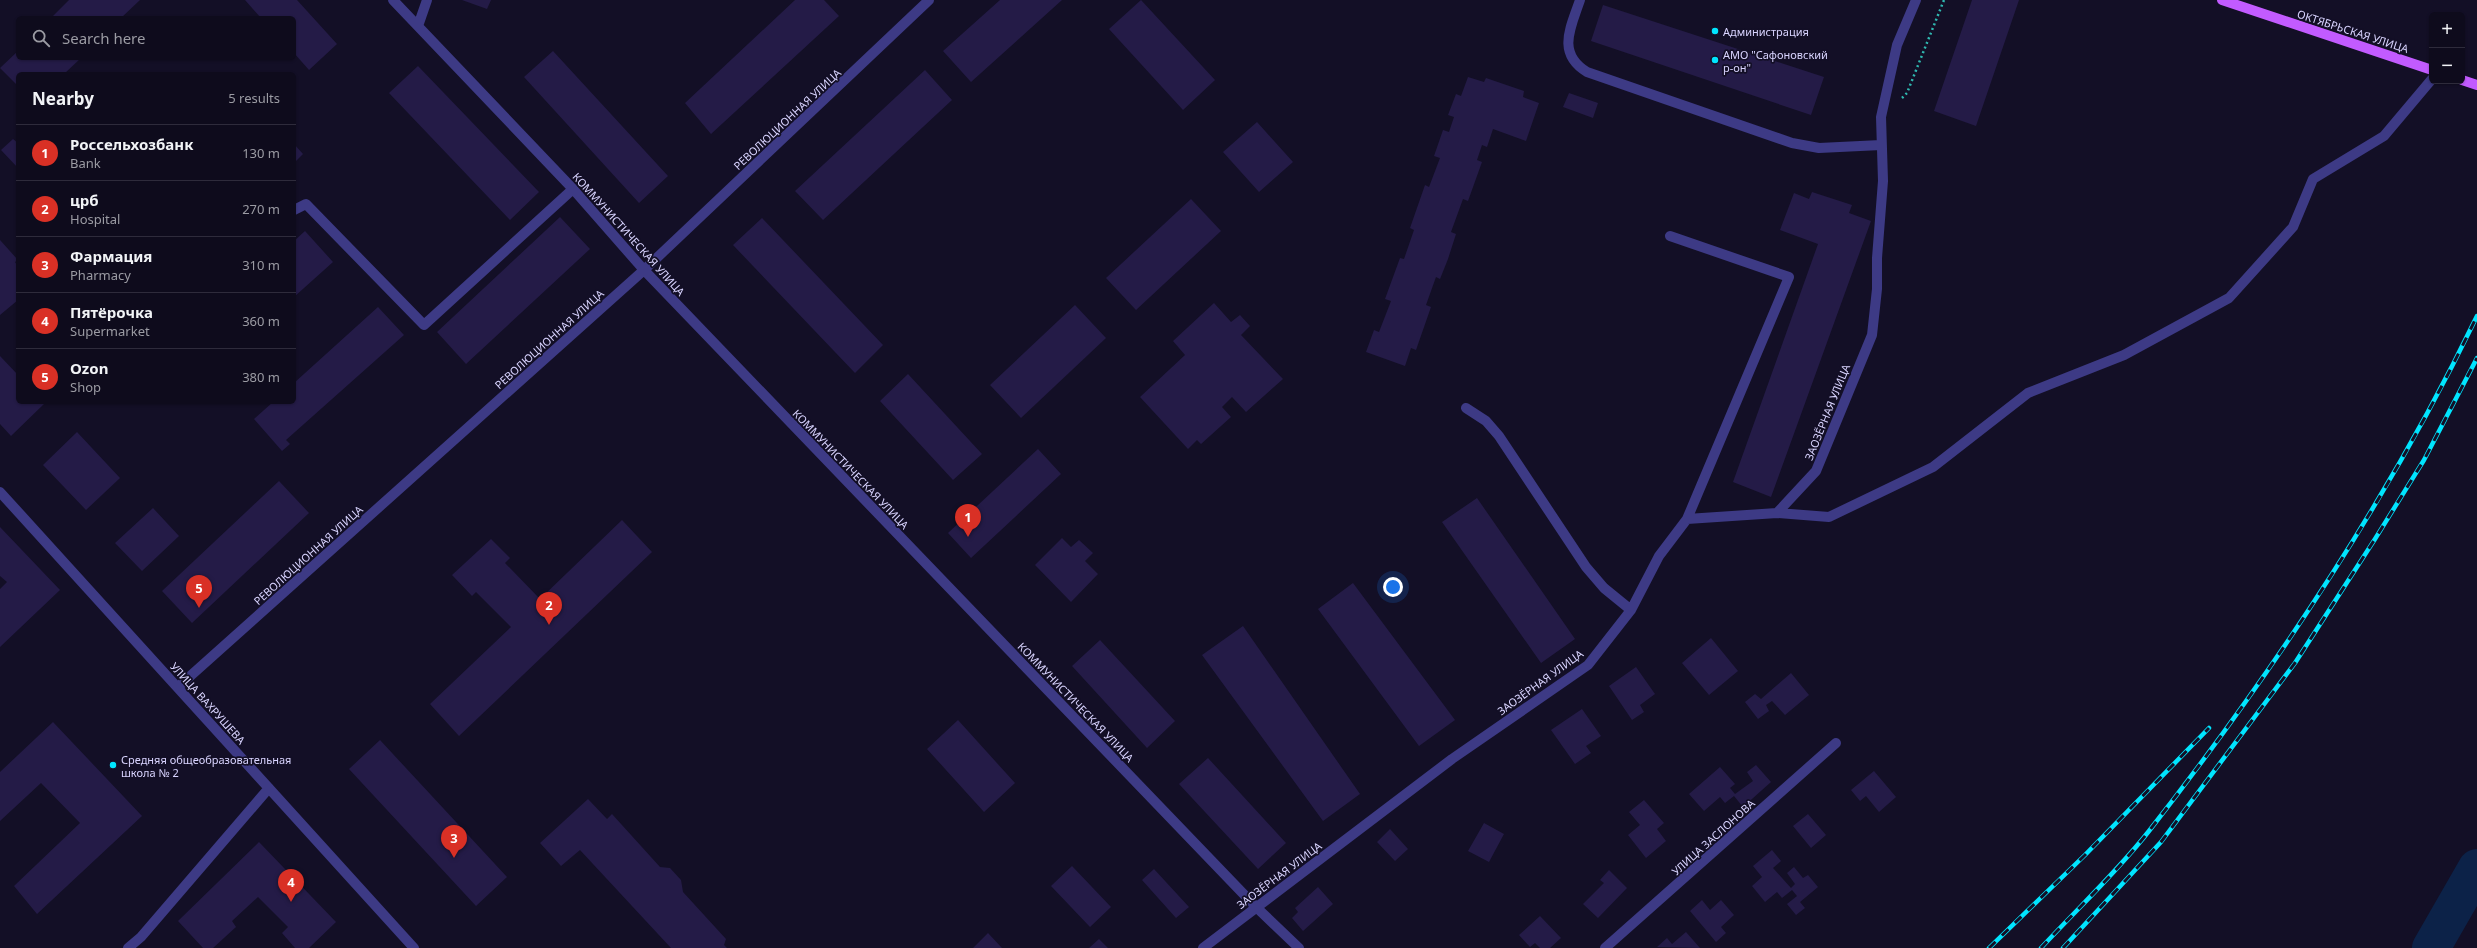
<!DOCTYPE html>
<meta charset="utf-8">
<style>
body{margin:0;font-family:"Noto Sans",sans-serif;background:#171425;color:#f1f3f6}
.controls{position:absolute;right:12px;top:12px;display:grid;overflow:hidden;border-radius:6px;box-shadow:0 1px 3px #0004}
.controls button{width:36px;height:36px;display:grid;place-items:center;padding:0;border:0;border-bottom:1px solid #2e2b3b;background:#0e0b1c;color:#f1f3f6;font:20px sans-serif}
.you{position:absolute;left:1393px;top:587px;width:14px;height:14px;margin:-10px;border:3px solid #fff;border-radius:50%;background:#1a73e8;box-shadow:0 0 0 6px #1a73e833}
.badge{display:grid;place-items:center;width:26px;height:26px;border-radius:50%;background:#d93025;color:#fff;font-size:13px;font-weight:700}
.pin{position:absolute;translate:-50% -33px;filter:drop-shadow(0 1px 2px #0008)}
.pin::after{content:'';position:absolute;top:21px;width:14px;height:12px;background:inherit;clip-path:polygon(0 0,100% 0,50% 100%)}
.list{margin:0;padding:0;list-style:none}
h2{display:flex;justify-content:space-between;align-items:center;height:52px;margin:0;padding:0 16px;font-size:17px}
h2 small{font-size:13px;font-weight:400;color:#9b9ba3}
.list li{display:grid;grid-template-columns:26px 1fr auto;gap:12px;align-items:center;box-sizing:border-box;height:56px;padding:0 16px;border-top:1px solid #2e2b3b}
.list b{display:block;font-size:15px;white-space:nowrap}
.list p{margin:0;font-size:13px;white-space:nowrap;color:#9b9ba3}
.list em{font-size:13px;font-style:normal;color:#9b9ba3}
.icon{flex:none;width:22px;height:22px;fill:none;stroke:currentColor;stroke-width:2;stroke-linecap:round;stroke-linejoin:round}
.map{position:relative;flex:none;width:2477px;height:948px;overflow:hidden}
.search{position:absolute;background:#0e0b1c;box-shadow:0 1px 3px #0004;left:16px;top:16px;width:280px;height:44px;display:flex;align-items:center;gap:10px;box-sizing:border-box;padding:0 14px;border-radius:6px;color:#9b9ba3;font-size:15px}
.panel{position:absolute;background:#0e0b1c;box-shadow:0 1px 3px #0004;left:16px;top:72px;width:280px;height:332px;border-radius:6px}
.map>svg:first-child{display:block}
</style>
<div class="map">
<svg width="2477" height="948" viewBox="0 0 2477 948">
<rect width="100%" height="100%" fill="#130f26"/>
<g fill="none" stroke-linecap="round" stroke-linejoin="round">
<path stroke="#0c2248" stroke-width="38" d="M2431,948L2477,868"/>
</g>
<path fill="#241b47" d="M69,0H140L121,18H51Z
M245,0H297L337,44L309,70L294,53V18H261Z
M462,0H491L487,9Z
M795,0H824L839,16L711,134L685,103Z
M1000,0H1062L971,82L943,51Z
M1141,0L1215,80L1183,110L1109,29Z
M1972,0H2019L1976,126L1934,111Z
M1603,5L1824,77L1811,115L1591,41Z
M18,51V58H81L64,74H18V86L0,68Z
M553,51L668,176L639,203L524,77Z
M418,66L539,192L510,220L389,93Z
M925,70L952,100L823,220L795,191Z
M1468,77L1484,82L1486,78L1524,91L1523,97L1539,103L1526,141L1493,129L1487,147L1482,145L1477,160L1482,162L1468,201L1463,199L1451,232L1456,234L1448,259L1440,279L1436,277L1426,305L1431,307L1416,350L1411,348L1405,366L1366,352L1374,330L1379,332L1391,301L1385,299L1400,258L1404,259L1414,230L1410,228L1425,185L1429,187L1440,158L1434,156L1443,130L1449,132L1454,117L1448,115L1456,94L1461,96Z
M1569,93L1598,103L1593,118L1563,107Z
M1257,122L1293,162L1259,192L1223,152Z
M13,139L18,143V168L1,150Z
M294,144L303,154L294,163Z
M1812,192L1852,205L1849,213L1871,221L1771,497L1733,482L1818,244L1780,230L1794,193L1809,199Z
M1191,199L1221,231L1136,310L1106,278Z
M560,217L590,249L466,364L437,332Z
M762,218L883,345L855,373L733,245Z
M305,231L333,262L294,297V241Z
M0,240L18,260L15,262L18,266V300L0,315Z
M1214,303L1231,322L1240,315L1250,326L1241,335L1283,379L1246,412L1232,397L1222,407L1231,417L1201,444L1197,440L1188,449L1140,397L1185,355L1173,341Z
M1075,305L1106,338L1021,418L990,385Z
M378,307L404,335L286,440L290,444L282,451L254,419L273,402H294V383Z
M0,356L18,375V402L45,403L11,436L0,424Z
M908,374L982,454L953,480L880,401Z
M77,432L120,478L86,510L43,465Z
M1038,449L1061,474L971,558L948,533Z
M279,481L309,513L192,623L162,591Z
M1477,498L1575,639L1541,663L1442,522Z
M153,508L179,536L142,571L115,543Z
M622,520L652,552L459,736L430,704L511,627L476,592L472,596L452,575L491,539L510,558L505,563L540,599Z
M0,527L60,590L0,647V589L7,582L0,576Z
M1062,538L1071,547L1079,540L1093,553L1085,561L1098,574L1071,602L1035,565Z
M1353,583L1455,720L1419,746L1318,609Z
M1243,626L1360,794L1323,821L1202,655Z
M1711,638L1738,671L1709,695L1682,663Z
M1100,640L1175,721L1147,748L1072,666Z
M1636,667L1655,694L1640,705L1644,712L1632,720L1609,686Z
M1791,673L1809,695L1785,715L1772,701L1766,705L1769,711L1758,719L1745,702L1755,694L1761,699Z
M1582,709L1601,736L1586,746L1591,753L1575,764L1551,730Z
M958,720L1015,783L984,812L927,749Z
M53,722L142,816L37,914L14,886L80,823L41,783L0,821V772Z
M380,740L507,877L476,906L349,769Z
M1208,758L1286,843L1258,869L1179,784Z
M1756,765L1771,782L1743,807L1734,796L1725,803L1720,797L1704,811L1689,794L1720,767L1735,784L1730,788L1735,794L1753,781L1747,772Z
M1874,771L1896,797L1879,812L1866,796L1860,801L1851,790Z
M588,799L607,819L612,814L660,867L670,868L681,880L683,892L726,939L724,945L727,948H671L580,850L561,866L540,843Z
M1644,800L1664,823L1657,829L1666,841L1646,858L1628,835L1640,825L1629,812Z
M1808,814L1826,835L1811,848L1793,826Z
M1484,823L1504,834L1489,862L1468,851Z
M1390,829L1408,849L1395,861L1377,842Z
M259,842L336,922L309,948H295L282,933L288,927L258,897L232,921L236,927L213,948H203L178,921Z
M1772,850L1781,861L1773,868L1791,888L1795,884L1787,873L1794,867L1803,878L1808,875L1818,887L1800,902L1805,908L1796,915L1787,904L1797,896L1792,890L1782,898L1777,892L1765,902L1752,886L1762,877L1753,866Z
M1072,866L1111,907L1090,927L1051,886Z
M1154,869L1189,907L1176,918L1142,880Z
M1609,870L1627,888L1598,918L1583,904L1604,883L1600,880Z
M1318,887L1333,904L1303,931L1292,918L1298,912L1295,908Z
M1702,900L1710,910L1721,900L1734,915L1721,927L1726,933L1716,942L1690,911Z
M1540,916L1561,938L1550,948H1540L1535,943L1530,947L1519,935Z
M1686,932L1700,948L1657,947L1667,938L1672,944Z
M988,933L1002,948H973Z
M1099,939L1108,948H1089Z"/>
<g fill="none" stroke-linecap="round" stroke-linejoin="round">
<path stroke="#2fb8b0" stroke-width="2.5" stroke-dasharray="2 3" stroke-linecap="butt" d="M1902,98L1907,93L1944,0"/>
<path stroke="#3d3a85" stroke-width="10" d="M393,0L573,189L644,270L1256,907L1299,948
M1580,0C1571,27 1556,53 1587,72L1792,143L1819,148L1881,145
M418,26L427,0
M294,210L306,204L424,325L573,189
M1670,236L1789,277L1687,519
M1466,408L1486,421L1499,436L1586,567L1604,588L1631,610
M0,492L414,948
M1777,513L1829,517L1933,467L2028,393L2124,355L2229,298L2293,227L2313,179L2384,136L2432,79
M178,687L644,270L929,0
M128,948L141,937L269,788
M1203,948L1452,759L1588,665L1631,610L1659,556L1687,519L1777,513L1816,471L1872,335L1877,289V258L1883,181L1881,117L1897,45L1916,0
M1605,948L1836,743"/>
<path stroke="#c25bff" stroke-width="10" d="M2222,0L2432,70
M2462,80L2477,85"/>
<defs>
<path id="rail" d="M1989,948L2085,855L2209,728
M2041,948C2076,910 2117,872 2149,831C2274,671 2389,499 2477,316
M2063,948L2161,842L2295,663L2375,539L2424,460L2477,358"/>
</defs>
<use href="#rail" stroke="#00e5ff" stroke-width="4.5"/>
<use href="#rail" stroke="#130f26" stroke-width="3" stroke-dasharray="9" stroke-linecap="butt"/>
</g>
<g fill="#00e5ff" stroke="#130f26" stroke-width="1.5">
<circle cx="1715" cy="31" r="4"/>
<circle cx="1715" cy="60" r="4"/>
<circle cx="113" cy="765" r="4"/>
</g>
<g text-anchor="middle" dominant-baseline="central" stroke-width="3.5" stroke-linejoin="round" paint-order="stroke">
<g font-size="11" fill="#d9d4ff" stroke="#130f26" text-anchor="start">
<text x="1723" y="31">Администрация</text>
<text x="1723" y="54">АМО "Сафоновский<tspan x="1723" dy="13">р-он"</tspan></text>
<text x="121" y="759">Средняя общеобразовательная<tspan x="121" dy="13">школа № 2</tspan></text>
</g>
<g font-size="11" fill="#d9d4ff" stroke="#130f26">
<text transform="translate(2353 31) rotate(18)">ОКТЯБРЬСКАЯ УЛИЦА</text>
<text transform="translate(787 119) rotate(-43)">РЕВОЛЮЦИОННАЯ УЛИЦА</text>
<text transform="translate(629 234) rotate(48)">КОММУНИСТИЧЕСКАЯ УЛИЦА</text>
<text transform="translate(549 339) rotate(-42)">РЕВОЛЮЦИОННАЯ УЛИЦА</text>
<text transform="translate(1827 412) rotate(-68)">ЗАОЗЁРНАЯ УЛИЦА</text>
<text transform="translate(851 469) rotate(46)">КОММУНИСТИЧЕСКАЯ УЛИЦА</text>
<text transform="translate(308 555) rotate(-42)">РЕВОЛЮЦИОННАЯ УЛИЦА</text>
<text transform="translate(1540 682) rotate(-36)">ЗАОЗЁРНАЯ УЛИЦА</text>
<text transform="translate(1076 702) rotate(46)">КОММУНИСТИЧЕСКАЯ УЛИЦА</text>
<text transform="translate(208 703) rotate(48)">УЛИЦА ВАХРУШЕВА</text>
<text transform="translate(1713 837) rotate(-42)">УЛИЦА ЗАСЛОНОВА</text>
<text transform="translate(1279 875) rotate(-37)">ЗАОЗЁРНАЯ УЛИЦА</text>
</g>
</g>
</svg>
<div class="controls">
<button>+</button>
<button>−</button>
</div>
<div class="you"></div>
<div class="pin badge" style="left:968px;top:537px">1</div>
<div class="pin badge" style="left:549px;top:625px">2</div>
<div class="pin badge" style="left:454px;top:858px">3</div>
<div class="pin badge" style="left:291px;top:902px">4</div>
<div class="pin badge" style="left:199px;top:608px">5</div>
<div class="search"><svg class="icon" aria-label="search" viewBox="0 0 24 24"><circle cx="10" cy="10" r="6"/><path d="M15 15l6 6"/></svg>Search here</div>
<section class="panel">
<h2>Nearby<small>5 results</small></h2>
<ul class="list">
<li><span class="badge">1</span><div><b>Россельхозбанк</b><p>Bank</p></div><em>130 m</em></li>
<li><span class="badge">2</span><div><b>црб</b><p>Hospital</p></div><em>270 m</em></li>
<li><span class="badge">3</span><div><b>Фармация</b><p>Pharmacy</p></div><em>310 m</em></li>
<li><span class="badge">4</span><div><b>Пятёрочка</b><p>Supermarket</p></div><em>360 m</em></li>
<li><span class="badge">5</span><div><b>Ozon</b><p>Shop</p></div><em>380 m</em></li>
</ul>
</section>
</div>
